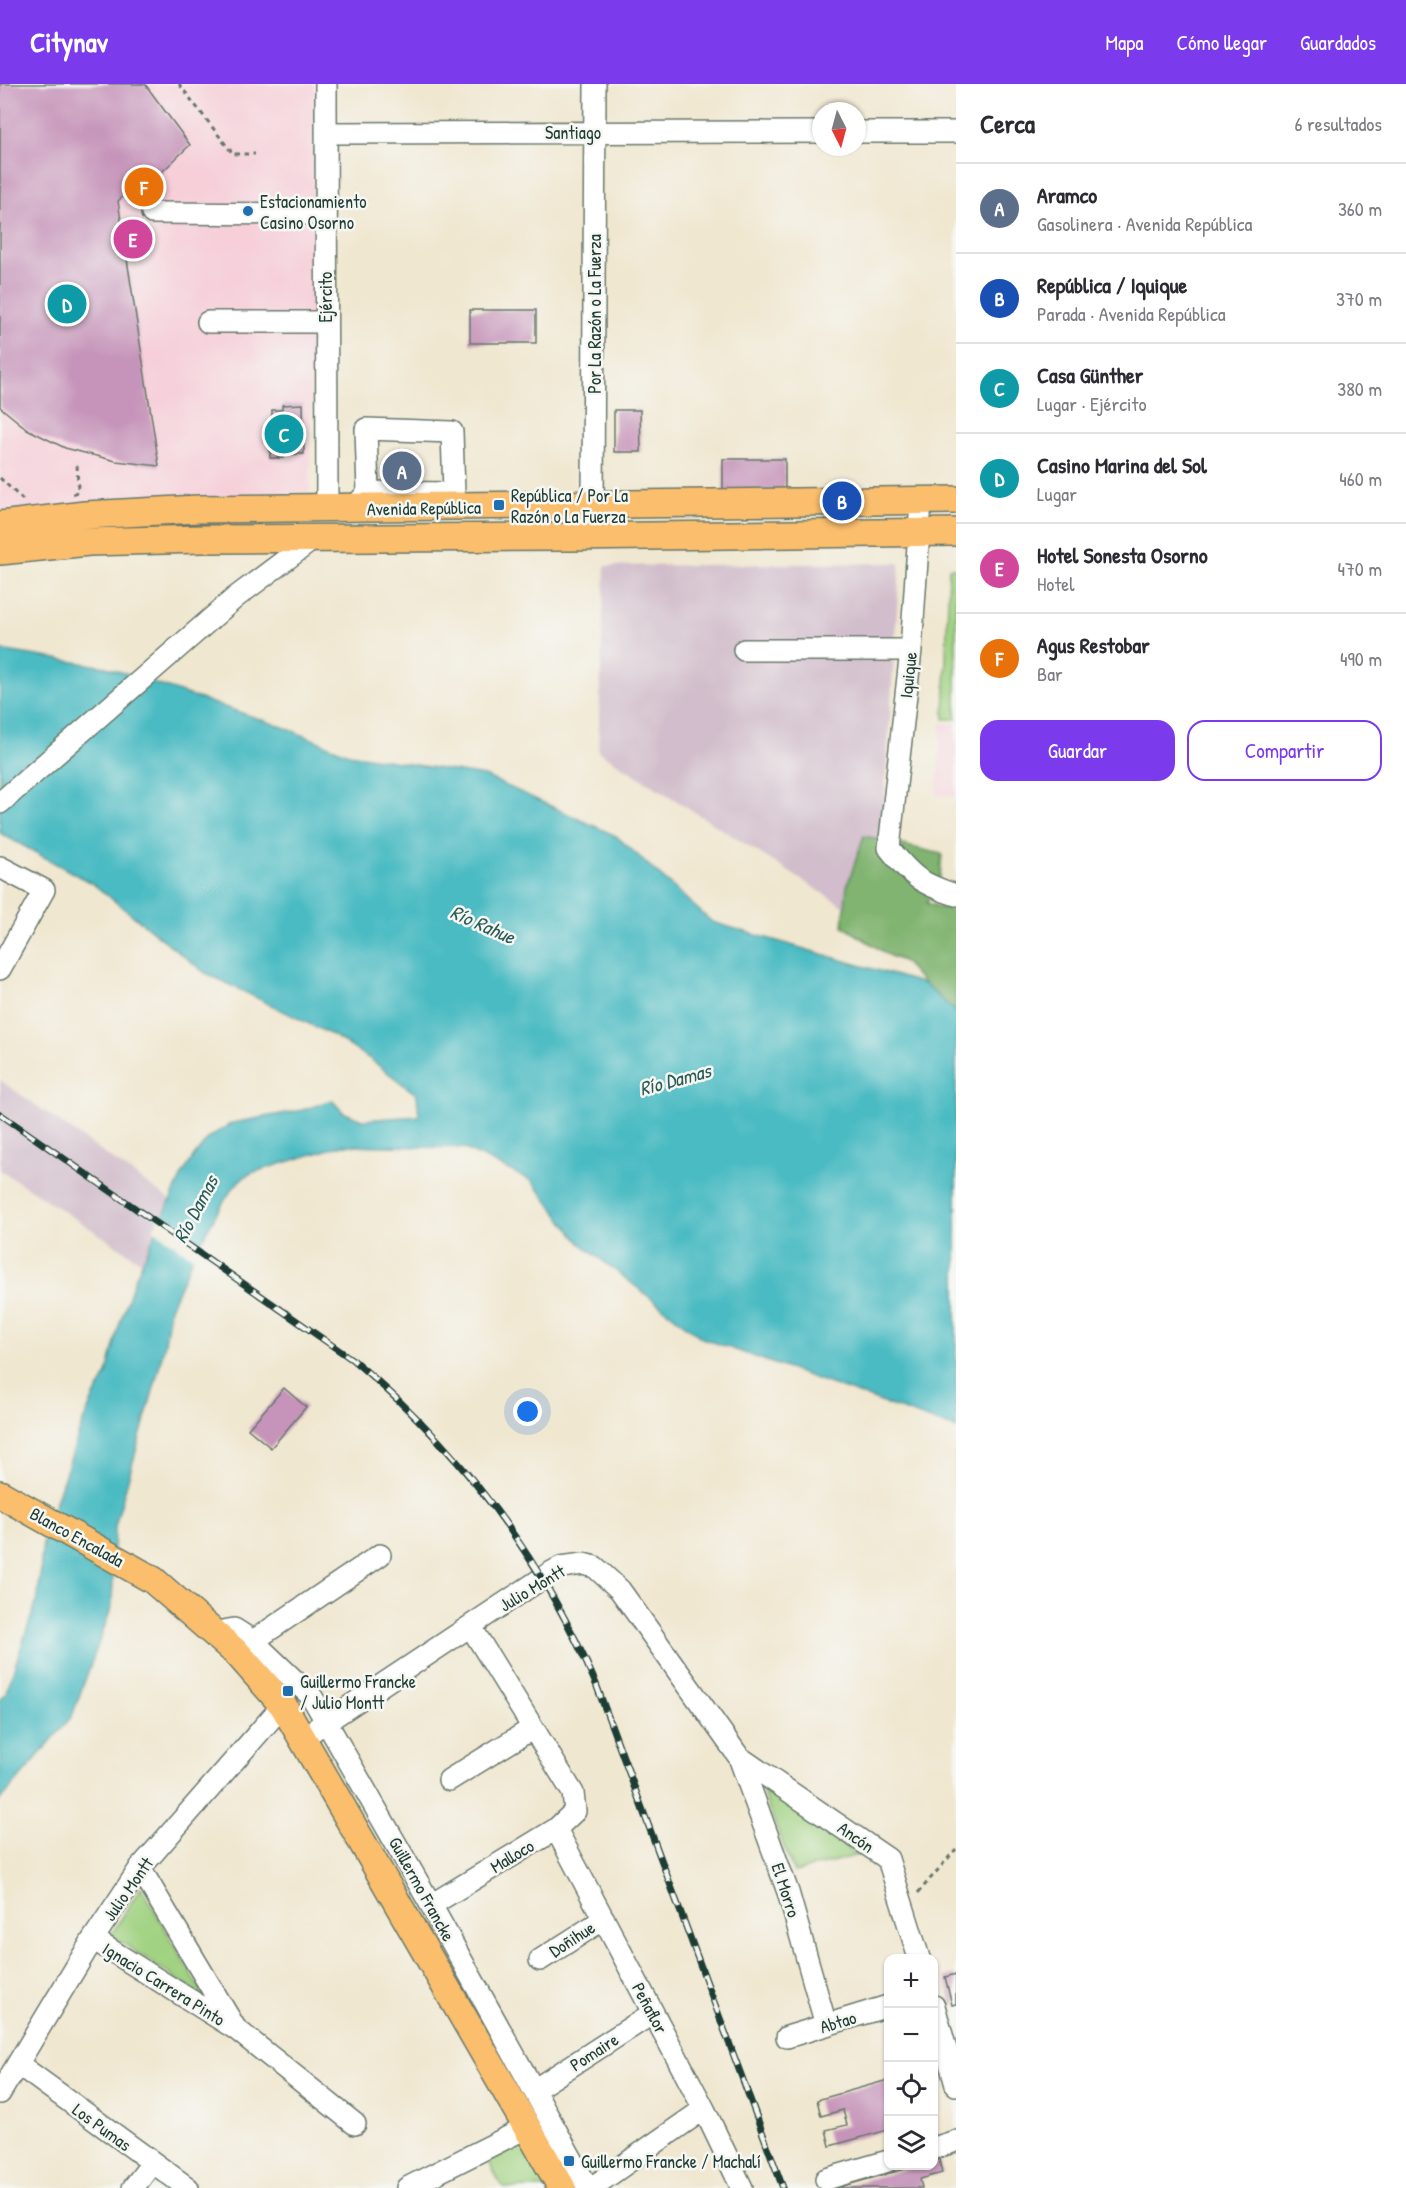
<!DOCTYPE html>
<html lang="es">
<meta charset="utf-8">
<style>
body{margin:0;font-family:"Patrick Hand",sans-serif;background:#f2f2f3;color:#2b2b33}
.controls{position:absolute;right:18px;bottom:18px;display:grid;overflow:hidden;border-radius:12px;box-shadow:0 2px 4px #0004}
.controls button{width:54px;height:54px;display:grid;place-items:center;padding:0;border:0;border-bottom:2px solid #e1e1e2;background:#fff;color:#2b2b33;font:30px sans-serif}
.compass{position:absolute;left:812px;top:18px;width:54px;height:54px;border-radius:50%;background:#fff;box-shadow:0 2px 4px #0004;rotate:174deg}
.you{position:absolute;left:528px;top:1328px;width:21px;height:21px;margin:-15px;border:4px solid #fff;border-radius:50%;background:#1a73e8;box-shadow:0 0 0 9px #1a73e833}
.badge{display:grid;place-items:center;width:39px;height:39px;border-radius:50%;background:#7c3aed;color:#fff;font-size:20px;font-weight:700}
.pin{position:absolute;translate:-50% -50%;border:3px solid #fff;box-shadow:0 2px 6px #0006}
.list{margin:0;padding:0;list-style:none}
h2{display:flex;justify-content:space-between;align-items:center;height:78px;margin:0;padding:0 24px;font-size:26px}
h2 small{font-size:20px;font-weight:400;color:#7c7c81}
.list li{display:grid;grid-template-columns:39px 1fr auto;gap:18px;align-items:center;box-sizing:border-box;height:90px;padding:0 24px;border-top:2px solid #e1e1e2}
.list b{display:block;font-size:22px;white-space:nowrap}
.list p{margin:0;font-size:20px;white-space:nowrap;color:#7c7c81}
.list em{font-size:20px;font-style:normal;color:#7c7c81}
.actions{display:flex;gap:12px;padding:18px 24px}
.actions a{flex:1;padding:14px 0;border:2px solid #7c3aed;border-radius:18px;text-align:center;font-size:21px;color:#7c3aed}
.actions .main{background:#7c3aed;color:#fff}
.icon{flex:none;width:33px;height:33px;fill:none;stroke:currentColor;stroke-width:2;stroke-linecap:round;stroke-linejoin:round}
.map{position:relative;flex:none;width:956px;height:2104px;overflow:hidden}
header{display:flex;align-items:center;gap:36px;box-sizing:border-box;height:84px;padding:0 30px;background:#7c3aed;color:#fff}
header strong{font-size:28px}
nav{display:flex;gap:33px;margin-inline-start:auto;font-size:21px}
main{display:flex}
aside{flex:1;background:#fff}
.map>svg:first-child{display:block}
</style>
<header>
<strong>Citynav</strong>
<nav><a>Mapa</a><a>Cómo llegar</a><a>Guardados</a></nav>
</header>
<main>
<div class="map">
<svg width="956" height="2104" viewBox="0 0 956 2104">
<rect width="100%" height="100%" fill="#f6f6f2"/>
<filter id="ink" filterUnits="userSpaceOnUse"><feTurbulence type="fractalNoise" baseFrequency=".0167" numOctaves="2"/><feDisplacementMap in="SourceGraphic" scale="12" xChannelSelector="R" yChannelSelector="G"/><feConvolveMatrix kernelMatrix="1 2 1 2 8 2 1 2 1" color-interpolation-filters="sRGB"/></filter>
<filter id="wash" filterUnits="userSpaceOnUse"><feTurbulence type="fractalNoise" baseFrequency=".008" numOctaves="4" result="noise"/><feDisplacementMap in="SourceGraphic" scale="24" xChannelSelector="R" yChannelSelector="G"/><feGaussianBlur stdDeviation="1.35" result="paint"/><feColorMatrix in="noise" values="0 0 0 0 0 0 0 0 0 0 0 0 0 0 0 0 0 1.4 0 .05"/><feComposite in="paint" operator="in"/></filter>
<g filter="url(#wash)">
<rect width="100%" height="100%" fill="#f0e7d0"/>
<path fill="#f6cfd9" d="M0,0H315L310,408L137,419L0,434Z
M941,639L956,640V712L937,711Z"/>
<path fill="#d1bdcb" d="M900,479L876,843L598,667L605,482Z
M0,996L170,1116L142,1178L0,1086Z"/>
<path fill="#a1d282" stroke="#60885b" stroke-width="1.5" d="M949,484H956V635H944Z
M760,1702L858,1771L794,1788Z
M141,1803L205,1914L111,1851Z
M522,2059L546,2104H503L488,2077Z"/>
<path fill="#80b470" stroke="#507852" stroke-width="1.5" d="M864,752L942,770L940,793L927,819L956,828V928L924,900L903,877L890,872L843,842L847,802Z"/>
<path fill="#4cbbc3" stroke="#367c7c" stroke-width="1.5" d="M0,566L106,583L283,643L349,670L485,692L616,752L712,838L924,900L956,928V1345L702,1254L580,1159L532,1097L463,1064L343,1061L251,1089L240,1096L230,1108L218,1127L196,1166L170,1224L165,1259L156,1296L115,1442L112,1522L72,1632L0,1717V1617L6,1608L38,1513L43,1456L81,1343L93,1314L107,1290L118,1245L135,1194L181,1093L194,1072L209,1053L232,1039L303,1026L332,1016L343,1028L362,1036L419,1032L417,1011L370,975L334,952L204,888L93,800L0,749Z"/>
<path fill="#f0e7d0" d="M160,1131L203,1161L195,1175L153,1145Z"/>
<g id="blocks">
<path fill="#c694ba" d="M0,0H145L190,61L143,106L136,101L118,117L159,382L116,377L65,364L27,345L0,323Z
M470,226H536V259H470Z
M303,320L304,370H283L284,374H270V357L264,358V344L272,343V326H282V321Z
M614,326H640L641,368H614Z
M723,375H785V408H723Z
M284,1304L306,1323L271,1364L248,1345Z
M956,1890V1920L952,1921L945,1893Z
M888,1996V2046L830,2062L826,2046L847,2041L843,2026L821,2032L817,2016Z
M939,2075L942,2089L920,2095L922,2104H836L916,2082H934V2077Z"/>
</g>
</g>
<g filter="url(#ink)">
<use href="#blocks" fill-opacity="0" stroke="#68786b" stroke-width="1.5"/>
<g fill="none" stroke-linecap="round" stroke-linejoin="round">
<defs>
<path id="minor" d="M326,0L327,425
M857,48H956
M326,49L821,48
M152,129L325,130
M208,238H325
M368,408L366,345L452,348L454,409
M921,417L911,566L889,764C912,793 921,800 956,811
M359,418L368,408L450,409
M570,453L593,421L595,0
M744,566H911
M0,719L236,513L316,453
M0,783L44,806L0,885
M218,1552L223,1547L234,1545L253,1557L312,1613L431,1821L588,2104
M253,1557L380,1471
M302,1654L550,1489L561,1483L583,1480L595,1483L620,1506L739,1673L788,1808L826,1941
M739,1673L888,1775L919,1874
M449,1696L533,1644
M556,1745L704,2025L742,2104
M140,1784L234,1942
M431,1821L556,1745L575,1727L573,1709L471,1543
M93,1855L236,1945L355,2040
M540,1876L604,1835
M934,1922L956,2001
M787,1953L888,1922
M18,1980L188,2104
M534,2006L653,1929
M0,2009L93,1855L140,1784L283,1621
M934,2064L956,2057
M826,2095L888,2077
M133,2104L152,2079
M407,2104L528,2043
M591,2104L704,2025"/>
<path id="major" d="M0,441L85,431L198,425L956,416
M0,467L89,458L202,455L570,453L956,448
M0,1410L153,1496L239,1571L283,1621L562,2104"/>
</defs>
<use href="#minor" stroke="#68786b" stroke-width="24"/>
<use href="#major" stroke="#68786b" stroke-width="30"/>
<path stroke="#68786b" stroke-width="3" stroke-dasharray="4.5 4.5" stroke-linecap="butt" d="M179,0L233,70H255
M0,394L24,417
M73,410L78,407L77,378
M918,1809L956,1765"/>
<use href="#minor" stroke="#fff" stroke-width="21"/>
<use href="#major" stroke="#fabe6d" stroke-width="27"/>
<defs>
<path id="rail" d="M0,1030L353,1276C460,1365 541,1472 596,1600L783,2104"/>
</defs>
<use href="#rail" stroke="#1f3d34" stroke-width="7"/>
<use href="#rail" stroke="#f6f6f2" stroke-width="4.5" stroke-dasharray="14" stroke-linecap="butt"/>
</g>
</g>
<g fill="#1f6fb2" stroke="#f6f6f2" stroke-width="2">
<circle cx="248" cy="127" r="6"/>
<rect x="493" y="415" width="12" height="12" rx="3"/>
<rect x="282" y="1601" width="12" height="12" rx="3"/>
<rect x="563" y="2071" width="12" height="12" rx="3"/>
</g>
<g text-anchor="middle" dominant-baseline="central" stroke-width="5" stroke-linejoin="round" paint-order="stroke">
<g font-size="18" fill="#1f3d34" stroke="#f6f6f2">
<text x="573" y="48">Santiago</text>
<text transform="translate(325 213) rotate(-90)">Ejército</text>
<text transform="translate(594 230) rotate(-90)">Por La Razón o La Fuerza</text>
<text transform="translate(424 424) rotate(-1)">Avenida República</text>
<text transform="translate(908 591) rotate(-84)">Iquique</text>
<text transform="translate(77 1453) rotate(29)">Blanco Encalada</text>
<text transform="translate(532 1504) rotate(-31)">Julio Montt</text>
<text transform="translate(856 1753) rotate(35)">Ancón</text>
<text transform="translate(512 1772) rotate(-31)">Malloco</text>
<text transform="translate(128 1805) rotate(-55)">Julio Montt</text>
<text transform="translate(422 1805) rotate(61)">Guillermo Francke</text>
<text transform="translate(786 1806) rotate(72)">El Morro</text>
<text transform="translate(572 1855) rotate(-33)">Doñihue</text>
<text transform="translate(164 1900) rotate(32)">Ignacio Carrera Pinto</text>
<text transform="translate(650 1924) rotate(62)">Peñaflor</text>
<text transform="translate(838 1938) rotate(-17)">Abtao</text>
<text transform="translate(594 1968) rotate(-33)">Pomaire</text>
<text transform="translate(102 2043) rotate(36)">Los Pumas</text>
</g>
<g font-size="18" fill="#1f3d34" stroke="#f6f6f2" text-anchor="start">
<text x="260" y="117">Estacionamiento<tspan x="260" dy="21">Casino Osorno</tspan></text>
<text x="511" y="411">República / Por La<tspan x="511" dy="21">Razón o La Fuerza</tspan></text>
<text x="300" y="1597">Guillermo Francke<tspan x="300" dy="21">/ Julio Montt</tspan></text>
<text x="581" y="2077">Guillermo Francke / Machalí</text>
</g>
<g font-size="20" font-style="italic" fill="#2a5c58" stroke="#f6f6f2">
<text transform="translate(483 840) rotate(24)">Río Rahue</text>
<text transform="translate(675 995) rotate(-15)">Río Damas</text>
<text transform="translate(195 1125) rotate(-62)">Río Damas</text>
</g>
</g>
</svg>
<div class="controls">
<button>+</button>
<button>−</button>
<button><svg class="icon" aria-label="locate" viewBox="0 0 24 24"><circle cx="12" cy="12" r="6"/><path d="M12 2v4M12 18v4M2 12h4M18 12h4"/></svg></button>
<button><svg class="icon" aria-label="layers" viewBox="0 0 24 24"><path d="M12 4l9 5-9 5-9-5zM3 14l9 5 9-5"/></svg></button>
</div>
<svg class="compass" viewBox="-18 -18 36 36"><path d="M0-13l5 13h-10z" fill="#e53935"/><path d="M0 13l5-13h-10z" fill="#7c7c81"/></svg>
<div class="you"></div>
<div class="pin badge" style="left:402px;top:387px;background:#5c6f8a">A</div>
<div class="pin badge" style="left:842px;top:417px;background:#1a4fb4">B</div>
<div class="pin badge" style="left:284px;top:350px;background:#0f9aa8">C</div>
<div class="pin badge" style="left:67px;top:220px;background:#0f9aa8">D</div>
<div class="pin badge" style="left:133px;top:155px;background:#d1479c">E</div>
<div class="pin badge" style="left:144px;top:103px;background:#e8710a">F</div>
</div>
<aside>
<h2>Cerca<small>6 resultados</small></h2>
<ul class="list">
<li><span class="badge" style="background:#5c6f8a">A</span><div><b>Aramco</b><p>Gasolinera · Avenida República</p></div><em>360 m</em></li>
<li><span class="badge" style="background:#1a4fb4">B</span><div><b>República / Iquique</b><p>Parada · Avenida República</p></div><em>370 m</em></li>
<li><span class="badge" style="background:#0f9aa8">C</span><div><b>Casa Günther</b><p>Lugar · Ejército</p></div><em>380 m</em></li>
<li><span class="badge" style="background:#0f9aa8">D</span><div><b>Casino Marina del Sol</b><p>Lugar</p></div><em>460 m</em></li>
<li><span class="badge" style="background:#d1479c">E</span><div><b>Hotel Sonesta Osorno</b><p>Hotel</p></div><em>470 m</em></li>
<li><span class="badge" style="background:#e8710a">F</span><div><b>Agus Restobar</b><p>Bar</p></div><em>490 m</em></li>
</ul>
<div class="actions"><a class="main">Guardar</a><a>Compartir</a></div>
</aside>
</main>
